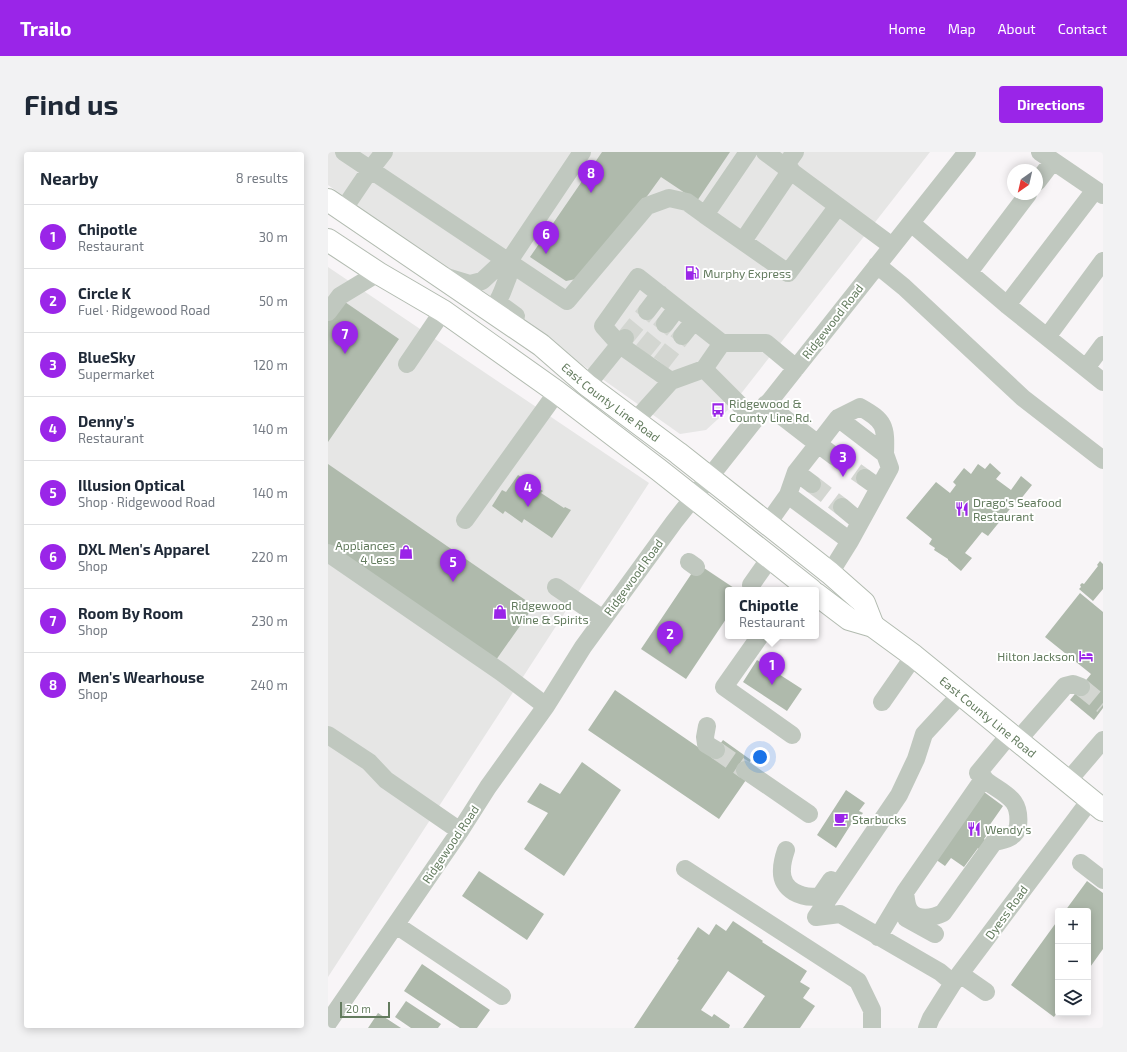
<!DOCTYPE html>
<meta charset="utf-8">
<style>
body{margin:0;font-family:"Exo 2",sans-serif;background:#f2f2f3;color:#1f2937}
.controls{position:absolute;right:12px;bottom:12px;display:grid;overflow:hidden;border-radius:4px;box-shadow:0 2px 10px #0003}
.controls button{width:36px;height:36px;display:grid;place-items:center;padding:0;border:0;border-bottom:1px solid #e0e1e3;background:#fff;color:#1f2937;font:20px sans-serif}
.compass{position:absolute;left:679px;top:12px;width:36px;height:36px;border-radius:50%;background:#fff;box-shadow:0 2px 10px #0003;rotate:214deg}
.scale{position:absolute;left:12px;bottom:10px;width:50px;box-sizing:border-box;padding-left:4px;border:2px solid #637b5e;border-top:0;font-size:11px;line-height:14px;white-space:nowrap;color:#637b5e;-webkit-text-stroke:3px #fff;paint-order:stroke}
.you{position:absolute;left:432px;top:605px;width:14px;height:14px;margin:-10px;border:3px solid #fff;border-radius:50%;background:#1a73e8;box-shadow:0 0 0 6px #1a73e833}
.badge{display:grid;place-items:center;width:26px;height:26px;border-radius:50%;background:#9a25e8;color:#fff;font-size:13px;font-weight:700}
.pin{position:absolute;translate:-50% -33px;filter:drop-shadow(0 1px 2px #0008)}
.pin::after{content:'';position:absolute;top:21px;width:14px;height:12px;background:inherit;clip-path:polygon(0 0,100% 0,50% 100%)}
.popup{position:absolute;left:397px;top:435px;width:94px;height:52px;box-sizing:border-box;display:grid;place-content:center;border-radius:4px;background:#fff;filter:drop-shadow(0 1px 3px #0005);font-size:13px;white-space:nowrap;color:#747a83}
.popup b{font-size:15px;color:#1f2937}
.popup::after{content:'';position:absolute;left:50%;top:100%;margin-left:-8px;border:8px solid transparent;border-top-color:#fff}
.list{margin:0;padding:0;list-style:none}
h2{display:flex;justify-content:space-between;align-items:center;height:52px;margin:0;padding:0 16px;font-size:17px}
h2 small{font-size:13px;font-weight:400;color:#747a83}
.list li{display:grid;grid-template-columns:26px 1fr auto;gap:12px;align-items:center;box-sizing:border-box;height:64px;padding:0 16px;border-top:1px solid #e0e1e3}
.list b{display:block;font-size:15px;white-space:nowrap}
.list p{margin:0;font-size:13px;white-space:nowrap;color:#747a83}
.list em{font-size:13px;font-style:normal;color:#747a83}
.icon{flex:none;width:22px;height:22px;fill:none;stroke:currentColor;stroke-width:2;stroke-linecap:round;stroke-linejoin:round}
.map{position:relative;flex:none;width:775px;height:876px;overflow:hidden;border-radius:4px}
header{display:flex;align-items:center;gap:24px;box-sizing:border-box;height:56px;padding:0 20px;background:#9a25e8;color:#fff}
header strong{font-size:19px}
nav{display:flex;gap:22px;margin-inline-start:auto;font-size:14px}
.intro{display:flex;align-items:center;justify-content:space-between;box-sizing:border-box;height:96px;padding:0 24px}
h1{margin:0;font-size:28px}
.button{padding:10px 18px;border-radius:4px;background:#9a25e8;color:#fff;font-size:14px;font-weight:700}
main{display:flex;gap:24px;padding:0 24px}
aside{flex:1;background:#fff;border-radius:4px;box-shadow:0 2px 10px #0003}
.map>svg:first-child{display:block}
</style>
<header>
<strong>Trailo</strong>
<nav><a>Home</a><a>Map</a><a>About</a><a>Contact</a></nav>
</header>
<div class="intro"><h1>Find us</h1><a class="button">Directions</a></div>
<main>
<aside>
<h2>Nearby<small>8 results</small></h2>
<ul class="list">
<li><span class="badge">1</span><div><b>Chipotle</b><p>Restaurant</p></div><em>30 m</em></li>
<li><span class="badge">2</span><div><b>Circle K</b><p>Fuel · Ridgewood Road</p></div><em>50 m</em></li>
<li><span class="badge">3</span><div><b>BlueSky</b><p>Supermarket</p></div><em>120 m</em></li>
<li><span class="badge">4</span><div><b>Denny's</b><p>Restaurant</p></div><em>140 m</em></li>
<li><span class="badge">5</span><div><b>Illusion Optical</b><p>Shop · Ridgewood Road</p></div><em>140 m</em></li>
<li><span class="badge">6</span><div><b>DXL Men's Apparel</b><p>Shop</p></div><em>220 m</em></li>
<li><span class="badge">7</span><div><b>Room By Room</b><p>Shop</p></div><em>230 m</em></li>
<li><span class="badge">8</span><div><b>Men's Wearhouse</b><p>Shop</p></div><em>240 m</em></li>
</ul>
</aside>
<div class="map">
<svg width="775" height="876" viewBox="0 0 775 876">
<rect width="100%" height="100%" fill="#f8f5f7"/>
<path fill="#e6e6e5" d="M0,0H602L401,257L378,278L352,282L0,33Z
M0,115L321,331L0,825Z"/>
<path fill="#afbaac" d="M274,0H402L369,49L333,25L317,47L315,46L289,85L253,126L238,129L202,105Z
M14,148L71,187L0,290V169Z
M662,311L673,321L668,327L683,338L693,324L704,333L692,348L690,347L660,384L654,380L637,401L644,406L633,419L620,408V407L606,398L607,396L601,392L604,387L578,366L608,330L622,341L628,333L625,330L636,316L643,322L650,312L657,317Z
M0,312L206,454L168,508L0,393Z
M190,323L215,339L213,341L236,356L237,355L243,358L224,386L196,367L194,371L177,359L175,362L164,354L174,338L178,340Z
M772,409L775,412V437L765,449L751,437L753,435L752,433L754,431L756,432L770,414L769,413Z
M370,412L409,438H400V464L358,527L313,497Z
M752,441L775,460V556L766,568L742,548L763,522L717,485Z
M429,508L474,537L459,559L415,530Z
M287,538L383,604L395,588L423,608L412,624L418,628L391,667L260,578Z
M254,610L293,638L236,724L196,697L220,661L199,650L212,631L232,642Z
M652,637L675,654L661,674L664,676L656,687L657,688L651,697L650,696L636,715L623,706L617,714L607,707Z
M518,638L537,651L531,659L535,661L530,668L527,666L508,696L489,683Z
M151,719L216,762L199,788L134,744Z
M759,729L775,741V797L760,818V759H737Z
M730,768V859L726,865L683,833Z
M405,769L435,789L434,790L479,819L472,830L482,836L475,846L487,854L472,876H415L437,844L400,819L373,858L384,865L386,862L402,873L401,876H306L351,808L349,807L370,775L381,783L388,772L398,779Z
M94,812L162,858L149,876H132L76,839Z
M78,849L113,872L110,876H83L67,865Z
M50,861L73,876H40Z"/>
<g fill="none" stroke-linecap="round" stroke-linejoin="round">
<path stroke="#d3d6d1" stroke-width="18" stroke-dasharray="18 9" stroke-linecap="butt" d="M297,186L319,159
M315,199L337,172
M333,211L354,184
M506,304L537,326
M484,332L514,355
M753,535L775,553
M388,598L417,618"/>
<defs>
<g id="major">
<path id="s1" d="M0,48L213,193L259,233L350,301L502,421L536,451L545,474"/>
<path d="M0,88L50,121L115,159L229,240L331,318L483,438"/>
<path id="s2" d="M488,442L521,467L545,474L586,504L775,658"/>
</g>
</defs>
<use href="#major" stroke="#b2bbb0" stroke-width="24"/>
<path stroke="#c0c8bf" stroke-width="18" d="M16,0L239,149L319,54L341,46L359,50L377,63
M420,0L377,63L460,121L510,54
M437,0L564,94
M712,0L775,43
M457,14L467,0
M709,30L725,9
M15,58L42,18L56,0
M583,71L679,153L775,230
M415,89L463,18
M549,113L576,135L695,246L775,308
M177,115L254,0
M641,120L700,42
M119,125L142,132L154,129L168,116L177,115L180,125C176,134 174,143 169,150L188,164
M679,153L767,38
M319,159L332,142
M0,160L12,144L50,121
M337,172L349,156
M354,184L366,169
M719,185L775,109
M79,212L115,159
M758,216L775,193
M376,217L394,191
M259,233L297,186
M438,252L490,292L468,320L460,343L440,371
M510,266L532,255C557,269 558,274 557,302
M427,268L376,217L343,229L292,193L275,174L310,125L394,191H438L468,216
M307,269L343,229
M506,304L490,292L510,266L557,302L562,316L522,389
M468,320L484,332
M537,326L551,336
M460,343L522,389L502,421
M514,355L532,370
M137,368L229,240
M0,401L173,520L218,554
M361,410L368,415
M423,433L442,406
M228,435L275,467
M432,484L396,535L464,583
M554,550L586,504
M379,574L377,585L378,592L388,598
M0,583L41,610L58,628L132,679
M690,588L737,534L745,532L753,535
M417,618L481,662
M740,629L775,588
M458,698C456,704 454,711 454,717C452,739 475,747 492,744L503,728
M753,711L775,728
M357,717L530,829L544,858V876
M577,740C578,746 578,754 582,759C590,769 605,766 615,761L666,690C676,688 688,686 690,674C693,648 680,644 661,631C657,628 654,624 650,621L682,582
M488,765L571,643L588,607L596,582L633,542
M488,765L512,762L612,820L625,831
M578,766L607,782
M68,773L174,844
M550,785L577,740L656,626
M632,822L658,840
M0,871L132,679L160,635L218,554L255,495L346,370L639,0
M599,876L603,866L625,831L763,647"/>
<use href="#major" stroke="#fff" stroke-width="22"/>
</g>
<defs>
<symbol id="fuel-bare" viewBox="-9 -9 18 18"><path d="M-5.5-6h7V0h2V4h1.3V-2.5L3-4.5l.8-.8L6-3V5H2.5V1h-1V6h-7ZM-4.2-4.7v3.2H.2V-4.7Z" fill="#9a25e8" stroke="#fff" stroke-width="2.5" paint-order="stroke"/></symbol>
<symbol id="bus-bare" viewBox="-9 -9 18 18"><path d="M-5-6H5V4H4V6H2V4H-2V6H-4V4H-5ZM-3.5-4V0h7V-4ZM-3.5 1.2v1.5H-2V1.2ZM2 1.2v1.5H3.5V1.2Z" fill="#9a25e8" stroke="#fff" stroke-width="2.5" paint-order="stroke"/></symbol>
<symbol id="restaurant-bare" viewBox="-9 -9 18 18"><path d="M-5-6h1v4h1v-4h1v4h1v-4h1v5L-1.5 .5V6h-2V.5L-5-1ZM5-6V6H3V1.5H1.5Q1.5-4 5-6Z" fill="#9a25e8" stroke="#fff" stroke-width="2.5" paint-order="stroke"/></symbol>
<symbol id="shop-bare" viewBox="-9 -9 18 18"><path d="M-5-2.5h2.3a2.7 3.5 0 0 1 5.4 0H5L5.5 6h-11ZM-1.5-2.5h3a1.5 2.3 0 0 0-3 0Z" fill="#9a25e8" stroke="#fff" stroke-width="2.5" paint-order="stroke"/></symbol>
<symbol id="hotel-bare" viewBox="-9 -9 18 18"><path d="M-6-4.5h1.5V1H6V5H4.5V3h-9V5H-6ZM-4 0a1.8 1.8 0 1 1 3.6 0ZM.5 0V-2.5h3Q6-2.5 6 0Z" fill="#9a25e8" stroke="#fff" stroke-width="2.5" paint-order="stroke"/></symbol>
<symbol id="cafe-bare" viewBox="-9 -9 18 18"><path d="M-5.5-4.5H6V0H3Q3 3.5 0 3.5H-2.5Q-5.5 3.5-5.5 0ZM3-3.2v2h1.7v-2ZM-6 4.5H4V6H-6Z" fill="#9a25e8" stroke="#fff" stroke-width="2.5" paint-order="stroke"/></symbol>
</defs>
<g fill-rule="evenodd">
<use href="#fuel-bare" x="354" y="111" width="20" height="20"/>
<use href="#bus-bare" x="380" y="248" width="20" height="20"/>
<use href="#restaurant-bare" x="624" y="347" width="20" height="20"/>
<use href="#shop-bare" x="68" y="390" width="20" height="20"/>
<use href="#shop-bare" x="162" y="450" width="20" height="20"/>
<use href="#hotel-bare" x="748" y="494" width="20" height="20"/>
<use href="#cafe-bare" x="503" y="657" width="20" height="20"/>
<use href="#restaurant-bare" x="636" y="667" width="20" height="20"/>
</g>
<g text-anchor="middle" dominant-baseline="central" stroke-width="4" stroke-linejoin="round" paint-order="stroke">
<g font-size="12" fill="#637b5e" stroke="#fff" text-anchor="start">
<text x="375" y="121">Murphy Express</text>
<text x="401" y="251">Ridgewood &amp;<tspan x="401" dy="14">County Line Rd.</tspan></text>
<text x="645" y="350">Drago's Seafood<tspan x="645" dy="14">Restaurant</tspan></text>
<text x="67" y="393" text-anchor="end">Appliances<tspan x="67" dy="14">4 Less</tspan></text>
<text x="183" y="453">Ridgewood<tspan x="183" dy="14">Wine &amp; Spirits</tspan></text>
<text x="747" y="504" text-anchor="end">Hilton Jackson</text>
<text x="524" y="667">Starbucks</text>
<text x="657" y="677">Wendy's</text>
</g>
<g font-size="12" fill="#637b5e" stroke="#fff">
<text transform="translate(504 169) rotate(-52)">Ridgewood Road</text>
<text stroke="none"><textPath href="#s1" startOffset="348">East County Line Road</textPath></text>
<text transform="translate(305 425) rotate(-54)">Ridgewood Road</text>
<text stroke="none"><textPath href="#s2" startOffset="213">East County Line Road</textPath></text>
<text transform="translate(122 692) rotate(-56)">Ridgewood Road</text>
<text transform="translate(678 760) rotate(-54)">Dyess Road</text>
</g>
</g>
</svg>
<div class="controls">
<button>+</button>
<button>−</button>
<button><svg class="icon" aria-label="layers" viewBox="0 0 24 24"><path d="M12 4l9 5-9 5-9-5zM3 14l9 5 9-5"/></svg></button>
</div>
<svg class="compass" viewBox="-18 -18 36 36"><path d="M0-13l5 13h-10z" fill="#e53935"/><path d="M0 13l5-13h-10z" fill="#747a83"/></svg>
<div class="scale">20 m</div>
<div class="you"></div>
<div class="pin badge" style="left:444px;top:533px">1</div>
<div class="popup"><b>Chipotle</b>Restaurant</div>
<div class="pin badge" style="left:342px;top:502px">2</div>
<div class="pin badge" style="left:515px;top:325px">3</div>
<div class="pin badge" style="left:200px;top:355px">4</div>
<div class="pin badge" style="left:125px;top:430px">5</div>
<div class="pin badge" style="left:218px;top:102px">6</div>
<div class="pin badge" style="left:17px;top:202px">7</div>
<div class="pin badge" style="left:263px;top:41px">8</div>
</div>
</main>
